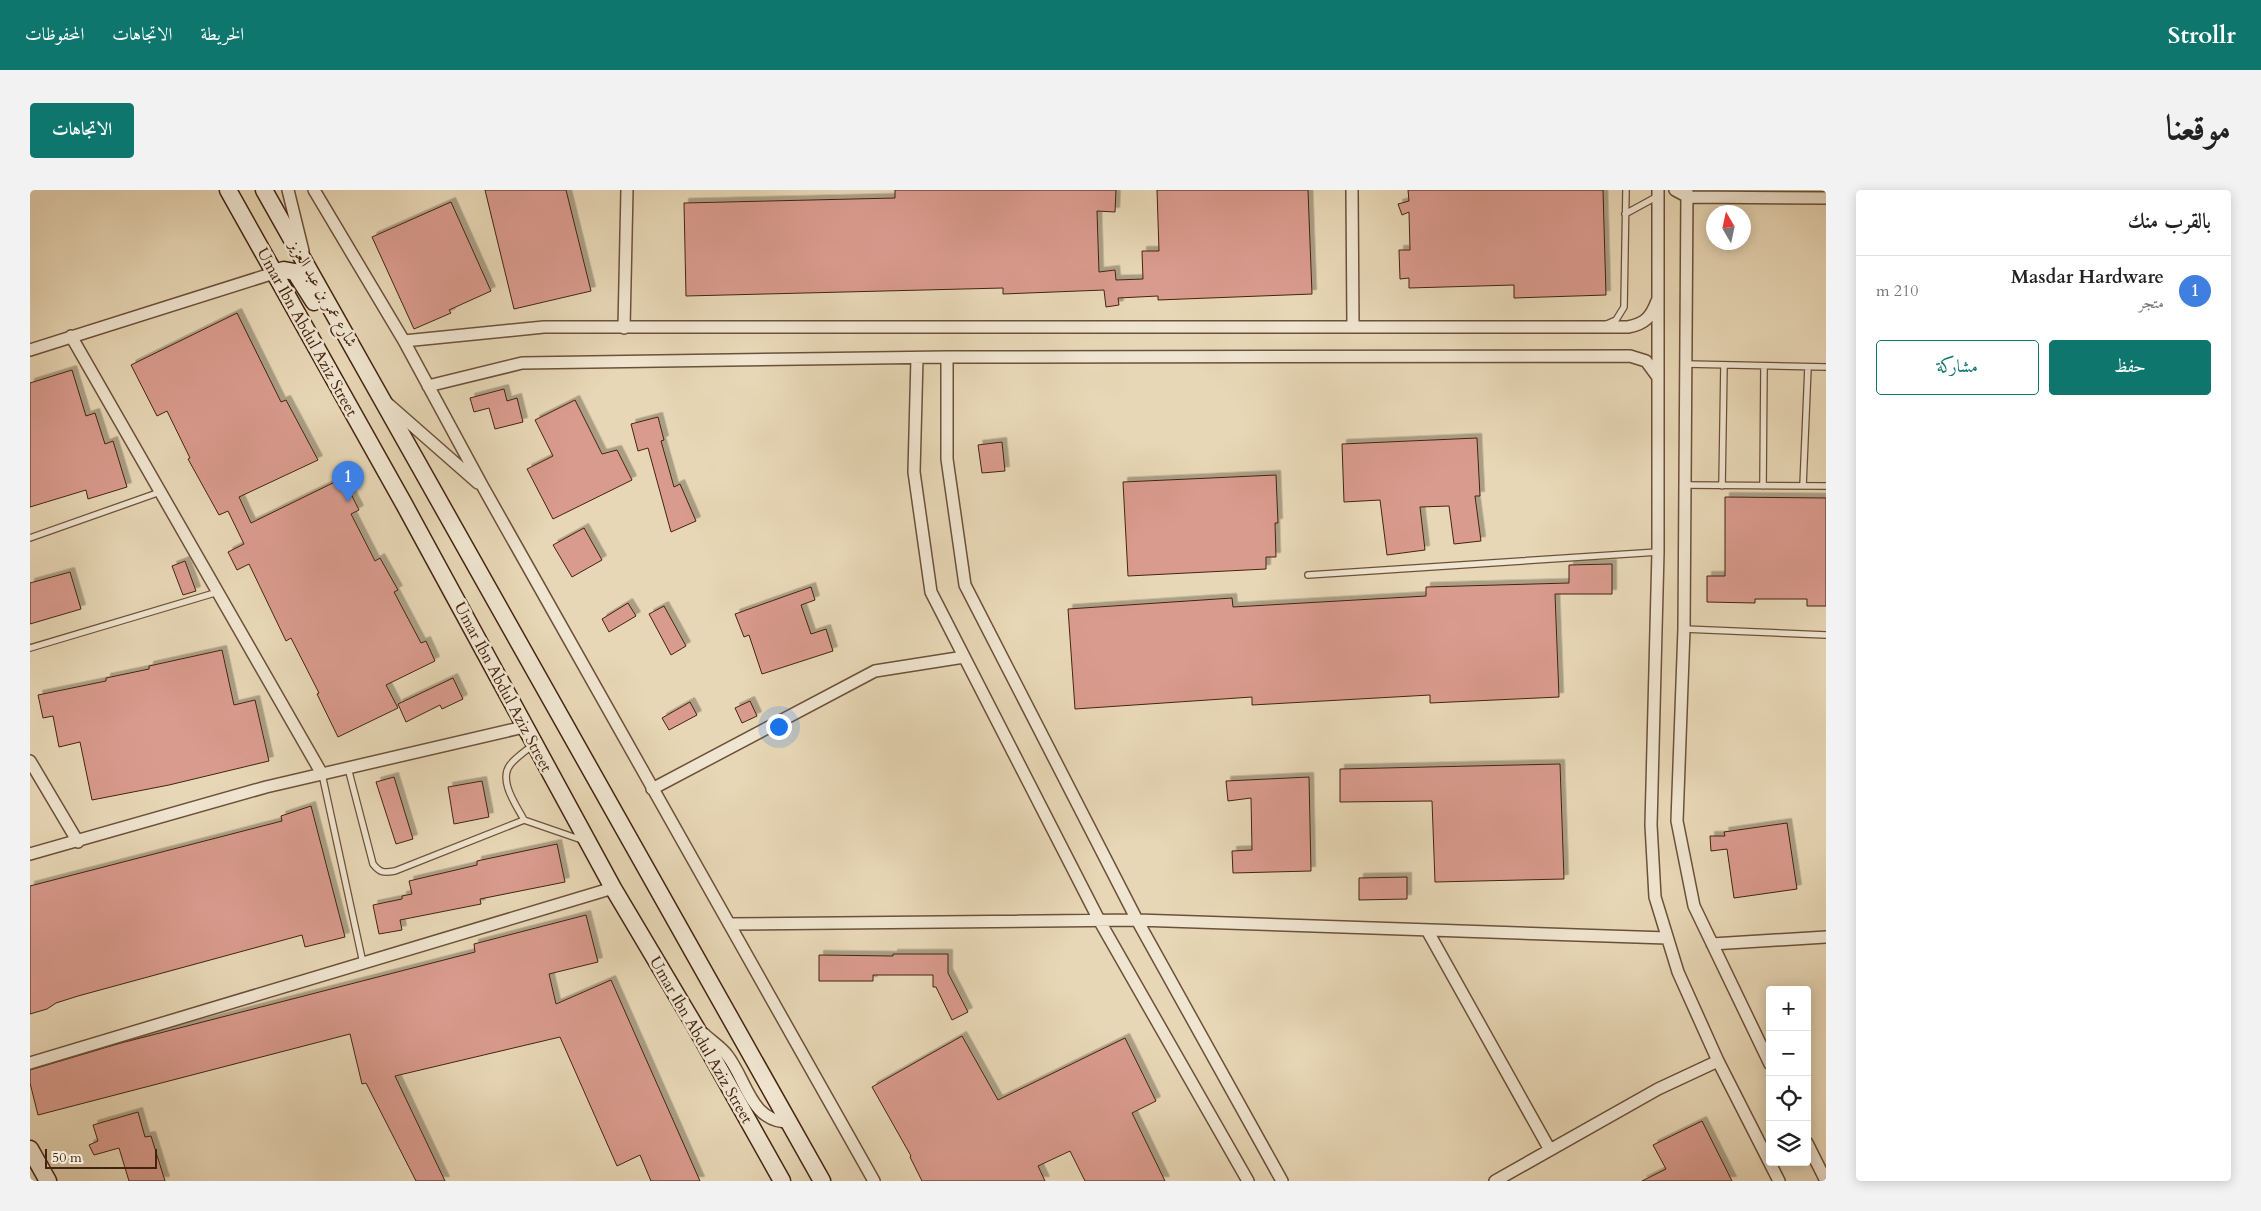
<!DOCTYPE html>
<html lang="ar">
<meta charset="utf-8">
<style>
body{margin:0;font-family:Cardo,Amiri,serif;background:#f2f2f2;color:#222;direction:rtl}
.controls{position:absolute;right:15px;bottom:15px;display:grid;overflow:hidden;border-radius:5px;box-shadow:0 2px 12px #0003}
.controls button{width:45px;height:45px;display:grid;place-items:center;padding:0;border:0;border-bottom:1px solid #e0e0e0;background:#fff;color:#222;font:25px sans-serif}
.compass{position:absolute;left:1676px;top:15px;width:45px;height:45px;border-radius:50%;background:#fff;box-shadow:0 2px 12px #0003;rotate:351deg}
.scale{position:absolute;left:15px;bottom:12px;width:112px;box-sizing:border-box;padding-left:5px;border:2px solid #432411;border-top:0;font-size:14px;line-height:18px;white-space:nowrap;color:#432411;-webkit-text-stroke:4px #f0e5d0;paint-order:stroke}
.you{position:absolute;left:748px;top:536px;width:18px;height:18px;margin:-12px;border:4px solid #fff;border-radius:50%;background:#1a73e8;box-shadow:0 0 0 8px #1a73e833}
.badge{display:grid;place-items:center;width:32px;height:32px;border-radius:50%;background:#0f766e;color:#fff;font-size:16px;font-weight:700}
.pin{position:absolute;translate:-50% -41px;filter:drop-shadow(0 1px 2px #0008)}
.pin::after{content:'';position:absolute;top:26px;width:18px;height:15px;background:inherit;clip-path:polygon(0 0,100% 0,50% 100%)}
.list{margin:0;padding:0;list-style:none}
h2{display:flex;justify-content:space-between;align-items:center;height:65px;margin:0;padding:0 20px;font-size:21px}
h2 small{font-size:16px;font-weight:400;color:#767676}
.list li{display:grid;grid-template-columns:32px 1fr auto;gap:15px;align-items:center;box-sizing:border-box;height:70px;padding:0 20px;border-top:1px solid #e0e0e0}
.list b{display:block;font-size:19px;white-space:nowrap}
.list p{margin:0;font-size:16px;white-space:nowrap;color:#767676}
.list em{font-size:16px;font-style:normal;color:#767676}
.actions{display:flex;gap:10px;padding:15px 20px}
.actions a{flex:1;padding:11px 0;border:1px solid #0f766e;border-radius:5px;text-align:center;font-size:18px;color:#0f766e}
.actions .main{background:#0f766e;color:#fff}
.icon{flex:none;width:28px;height:28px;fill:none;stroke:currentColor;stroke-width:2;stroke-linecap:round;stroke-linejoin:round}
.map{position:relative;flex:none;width:1796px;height:991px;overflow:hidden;direction:ltr;border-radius:5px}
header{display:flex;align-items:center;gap:30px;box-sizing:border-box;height:70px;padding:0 25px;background:#0f766e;color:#fff}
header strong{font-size:24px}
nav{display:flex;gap:28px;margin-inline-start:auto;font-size:18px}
.intro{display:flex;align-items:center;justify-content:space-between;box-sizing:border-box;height:120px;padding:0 30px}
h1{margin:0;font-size:35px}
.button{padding:12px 22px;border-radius:5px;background:#0f766e;color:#fff;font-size:18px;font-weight:700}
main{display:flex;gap:30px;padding:0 30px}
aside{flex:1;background:#fff;border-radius:5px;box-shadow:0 2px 12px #0003}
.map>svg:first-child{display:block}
</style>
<header>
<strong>Strollr</strong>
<nav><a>الخريطة</a><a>الاتجاهات</a><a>المحفوظات</a></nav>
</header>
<div class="intro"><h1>موقعنا</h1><a class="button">الاتجاهات</a></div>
<main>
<aside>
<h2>بالقرب منك<small></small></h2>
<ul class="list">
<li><span class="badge" style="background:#3f7fe0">1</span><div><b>Masdar Hardware</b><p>متجر</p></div><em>210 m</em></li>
</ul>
<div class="actions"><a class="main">حفظ</a><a>مشاركة</a></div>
</aside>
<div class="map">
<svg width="1796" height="991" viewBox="0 0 1796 991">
<defs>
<filter id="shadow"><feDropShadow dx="4.5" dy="-4.5" stdDeviation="0" flood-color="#0004"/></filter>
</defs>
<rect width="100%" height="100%" fill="#e8d7b6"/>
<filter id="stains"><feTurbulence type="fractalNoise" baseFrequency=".004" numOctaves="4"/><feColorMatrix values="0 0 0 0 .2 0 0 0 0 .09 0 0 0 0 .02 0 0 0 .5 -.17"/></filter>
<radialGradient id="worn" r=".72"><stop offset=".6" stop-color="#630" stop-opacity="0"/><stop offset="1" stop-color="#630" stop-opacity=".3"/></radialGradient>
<path fill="#d99b8d" stroke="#432411" filter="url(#shadow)" d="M455,0h81l25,101 -77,18z
M865,0h221l-1,22 -18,-1 2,61 16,-2 1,10 27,-1 -1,-28h17l-2,-61h151l4,104 -154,6v-4l-40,2 1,7 -13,2 -2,-17 -101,4v-6l-317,8 -2,-93 211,-5z
M1378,0h195l3,105 -92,3v-13l-105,3v-10l-9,1 -1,-29h11l-1,-38 -7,3 -4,-11 11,-3z
M421,12l40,89 -42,19 2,3 -37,16 -42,-92z
M207,123l44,89 5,-2 32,60 -79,37 12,26 92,-45 16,32 -8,4 24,47 5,-3 18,32 -4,2 27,51 5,-2 9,20 -49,24 12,23 -60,29 -21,-43 2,-1 -28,-55 -5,3 -37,-77 -12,6 -9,-18 16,-8 -16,-33 -9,4 -31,-56 2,-1 -23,-47 -10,5 -26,-51z
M42,180l14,46 9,-3 10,31 8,-3 14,46 -39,12 -2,-9 -56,17v-124z
M474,199l3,12 10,-3 6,24 -28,7 -6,-21 -15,4 -4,-14z
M545,210l27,54 15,-4 15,30 -79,39 -26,-50 26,-13 -18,-36z
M628,227l6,23 -3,1 13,46 6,-3 16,37 -25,11 -23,-84 -10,3 -7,-27z
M1447,248l3,58h-5l6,45 -27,3 -5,-38 -29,1 5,43 -38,5 -7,-55 -36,2 -2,-58z
M972,252l3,29 -23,2 -4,-28z
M1246,285l2,48h-3l1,34h-10v12l-138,7 -5,-94z
M1695,307l101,1v108h-19v-7h-52v4l-48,-1v-26h18z
M554,338l18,32 -30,17 -19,-32z
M155,371l11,30 -13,4 -11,-29z
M1582,374v30h-57l4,103 -129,6v-8l-178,10v-8l-177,12 -7,-100 164,-11 1,9 193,-11v-9l143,-4v-18z
M40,382l11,37 -51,15v-41z
M781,397l4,13 -14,5 10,29 15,-5 7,22 -71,23 -13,-39 -5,2 -9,-23z
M598,413l8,13 -27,16 -7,-13z
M634,416l22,40 -15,9 -22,-41z
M192,460l12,55 21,-5 14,61 -100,24 -77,15 -12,-58 -21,5 -6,-31 -10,2 -5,-23 68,-14v-3l43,-9v-3z
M423,488l10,21 -21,10 -2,-4 -34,17 -8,-18z
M720,511l7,15 -15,7 -7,-15z
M660,512l7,13 -28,15 -7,-12z
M1530,574l4,115 -129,3 -3,-81 -92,1v-33z
M364,587l19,62 -17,5 -20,-62z
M1279,587l2,94 -78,2 -1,-22 20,-1 -1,-52 -23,3 -2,-20z
M452,591l7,36 -35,7 -6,-37z
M281,616l34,131 -40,10 -3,-12 -224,61 -22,7 -9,6 -17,5v-128l252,-65 -1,-5z
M1757,633l10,66 -63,9 -7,-49 -16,2 -1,-15h15l-1,-4z
M527,654l8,38 -85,17 1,5 -81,16 2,10 -23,4 -6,-29 29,-6v-3l10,-2 -3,-13 68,-16v-4z
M1377,687v22l-48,1v-22z
M556,725l12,47 -49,12 7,30 55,-24 89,201h-49l-11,-26 -23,11 -57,-129 -165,39 50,105h-29l-50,-98 -4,1 -12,-50 -312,81 -8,-32v-13l91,-27 354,-91 -1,-8z
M863,764h55v19l20,39 -16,8 -16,-33h-3v-12h-60v6h-54v-26l74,1z
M932,846l36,64 127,-62 31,63 -24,12 33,68h-80l-15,-30 -32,15 7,15h-123l-12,-24 1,-1 -39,-69z
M108,922l7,25 6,-1 14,45h-36l-10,-33 -25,7 -5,-10 9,-4 -5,-16z
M1672,931l30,60h-90l24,-12 -13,-24z"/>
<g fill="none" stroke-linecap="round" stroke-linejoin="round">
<defs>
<path id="lane" d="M1595,24l33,-18
M1577,134l9,-4 8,-13 2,-117
M1656,174l140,3
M1655,295l141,1
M1692,296l2,-121
M1733,296l1,-120
M1773,296l5,-119
M0,348l130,-46
M1278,385l350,-23
M1654,439l142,6
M0,458l188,-56
M318,578l25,96c7,9 11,9 22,7l129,-51 58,20
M292,584l41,189
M494,630c-7,-14 -26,-39 -14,-55 6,-8 16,-14 24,-21"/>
<path id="street" d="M258,0l15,61
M284,0l90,151 79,146 391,694
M1322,0l1,136
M1628,0v362l-7,273 4,72 23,75 40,89 61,120
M1645,0l13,7 138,1
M1657,0l-3,439 -7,192 17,85 76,158
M594,138l3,-138
M41,146l251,438
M374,151l140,-14h1084c17,-3 23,-10 29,-26
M0,160l244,-77
M917,167v102l18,126 172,335 145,261
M887,168l-3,114 17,120 168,328 149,261
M398,196l94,-23 425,-6 683,-1 16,5 11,15
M358,214l90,79
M0,571l48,81
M622,599l223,-118 89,-14
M0,664l236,-67 258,-60
M699,734l408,-4 530,18
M1397,740l123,220
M1682,754l114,-7
M674,844c7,7 17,13 23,21 20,25 23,67 62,67
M0,873l583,-175
M1777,953l19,38
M1465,991l163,-92 60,-28"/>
<path id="secondary" d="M198,0l176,314 209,384 82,138 87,155
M234,0l558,991
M244,83l10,-3 11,2 19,30
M0,959l18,32"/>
</defs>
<use href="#lane" stroke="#6c513a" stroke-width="8"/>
<use href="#street" stroke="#6c513a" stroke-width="14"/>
<use href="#secondary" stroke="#432411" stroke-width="19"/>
<use href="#lane" stroke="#f0e5d0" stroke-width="5.5"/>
<use href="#street" stroke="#f0e5d0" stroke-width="11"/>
<use href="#secondary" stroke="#f0e5d0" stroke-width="16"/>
</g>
<g text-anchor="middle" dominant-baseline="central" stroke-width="5" stroke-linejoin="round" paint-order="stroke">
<g font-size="16" fill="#432411" stroke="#f0e5d0">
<text transform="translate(293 104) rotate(60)">شارع عمر بن عبد العزيز</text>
<text transform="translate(277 142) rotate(61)">Umar Ibn Abdul Aziz Street</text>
<text transform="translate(473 497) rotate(62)">Umar Ibn Abdul Aziz Street</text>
<text transform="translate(671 850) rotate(60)">Umar Ibn Abdul Aziz Street</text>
</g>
</g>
<rect width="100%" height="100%" filter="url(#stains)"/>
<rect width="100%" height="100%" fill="url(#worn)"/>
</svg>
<div class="controls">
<button>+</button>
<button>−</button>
<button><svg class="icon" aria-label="locate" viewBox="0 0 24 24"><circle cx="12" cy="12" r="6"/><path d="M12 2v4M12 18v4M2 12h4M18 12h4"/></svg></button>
<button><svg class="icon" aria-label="layers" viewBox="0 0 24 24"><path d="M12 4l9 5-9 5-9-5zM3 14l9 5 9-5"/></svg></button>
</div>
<svg class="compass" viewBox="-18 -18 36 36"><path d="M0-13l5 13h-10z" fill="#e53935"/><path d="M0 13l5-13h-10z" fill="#767676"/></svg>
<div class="scale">50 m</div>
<div class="you"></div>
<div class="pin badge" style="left:318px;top:312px;background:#3f7fe0">1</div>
</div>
</main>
